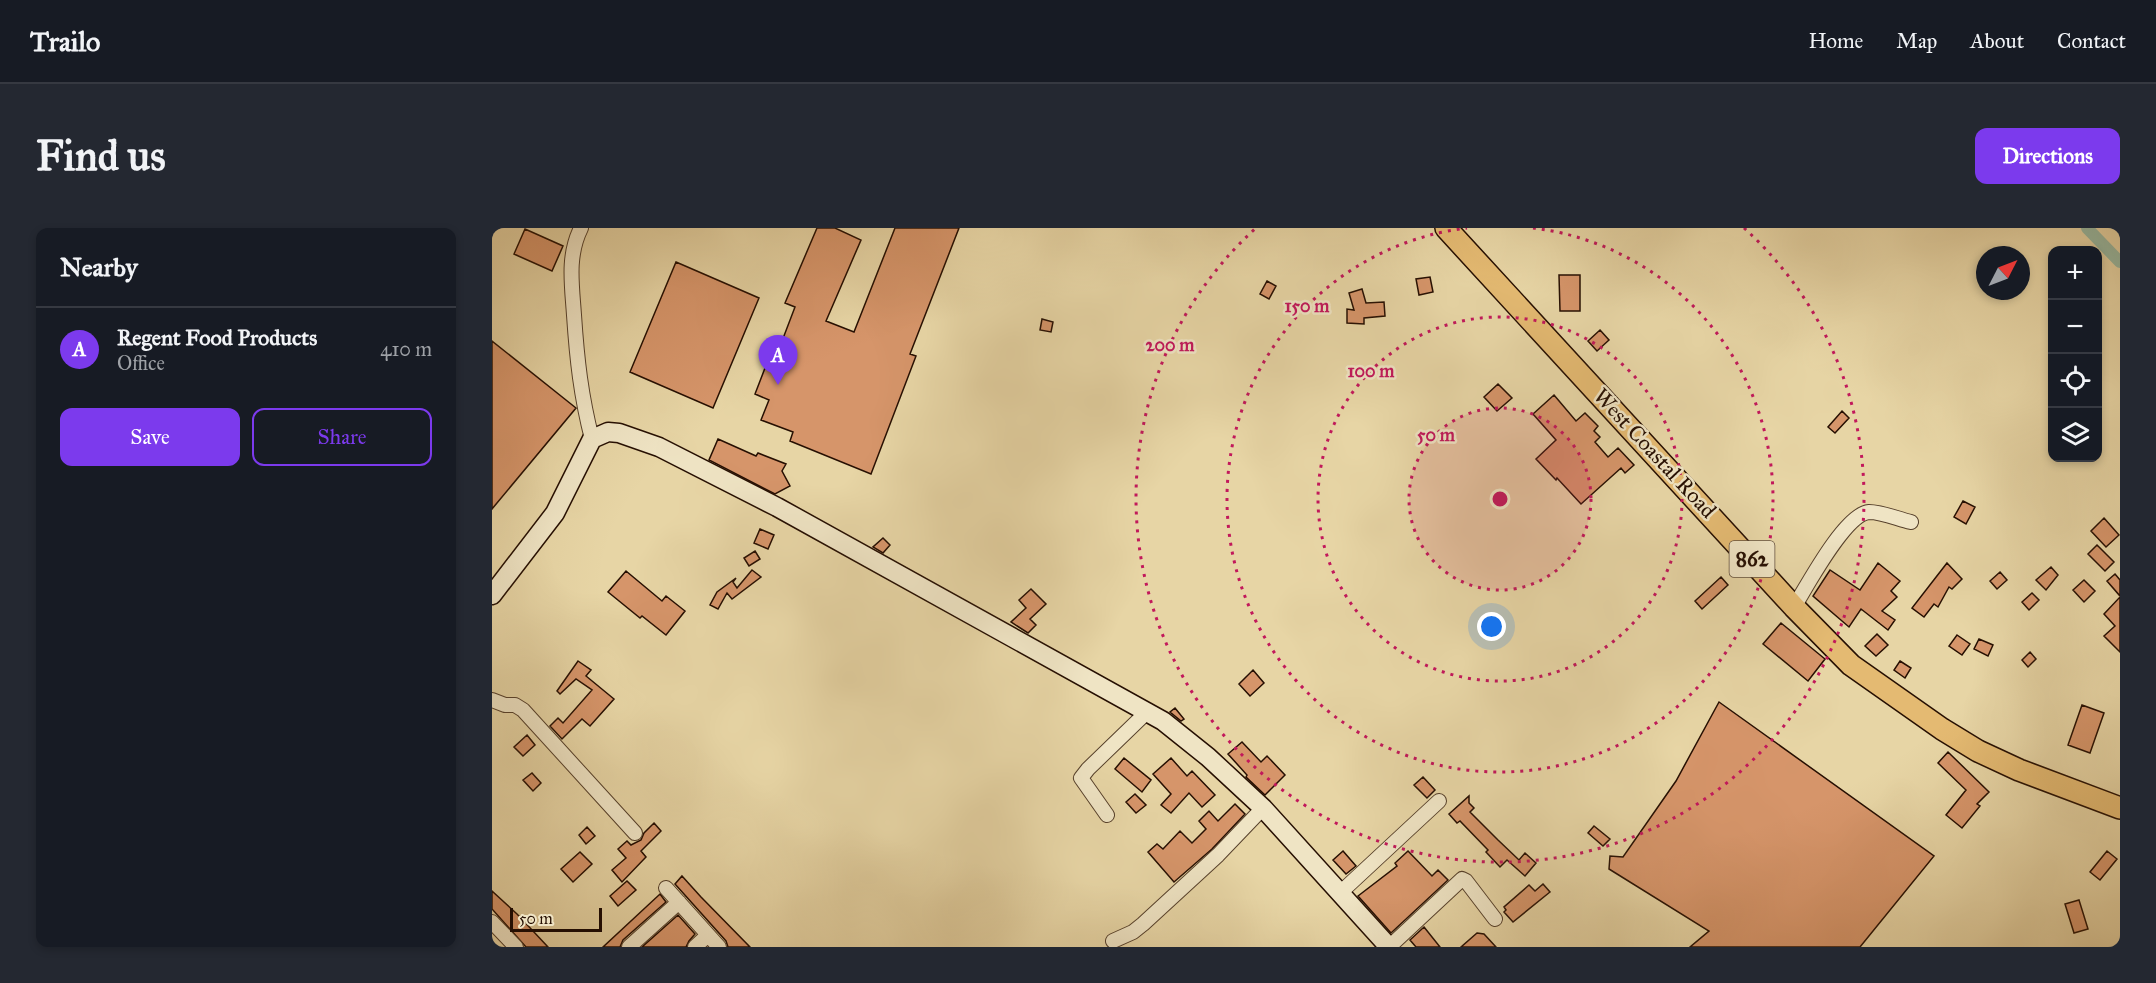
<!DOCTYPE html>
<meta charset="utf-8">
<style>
body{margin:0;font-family:"IM FELL Great Primer",serif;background:#242831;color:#f1f3f6}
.controls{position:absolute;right:18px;top:18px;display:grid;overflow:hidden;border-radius:12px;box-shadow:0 3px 9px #0003}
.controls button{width:54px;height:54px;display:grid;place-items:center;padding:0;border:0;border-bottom:2px solid #363941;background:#171b24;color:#f1f3f6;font:30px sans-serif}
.compass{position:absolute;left:1484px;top:18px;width:54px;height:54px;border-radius:50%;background:#171b24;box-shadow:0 3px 9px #0003;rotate:48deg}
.scale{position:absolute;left:18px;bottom:15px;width:92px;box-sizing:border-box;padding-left:6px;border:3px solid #260f02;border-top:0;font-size:16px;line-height:21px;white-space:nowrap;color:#260f02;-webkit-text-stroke:4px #efe4c4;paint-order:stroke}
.you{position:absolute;left:1000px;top:399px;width:21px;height:21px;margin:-15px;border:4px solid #fff;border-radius:50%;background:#1a73e8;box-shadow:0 0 0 9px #1a73e833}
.badge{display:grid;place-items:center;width:39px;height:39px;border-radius:50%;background:#7c3aed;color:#fff;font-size:20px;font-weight:700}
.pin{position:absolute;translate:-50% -50px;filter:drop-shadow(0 2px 3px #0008)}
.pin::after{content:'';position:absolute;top:32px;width:21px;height:18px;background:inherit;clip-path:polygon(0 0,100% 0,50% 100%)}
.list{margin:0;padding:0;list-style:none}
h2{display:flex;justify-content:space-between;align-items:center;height:78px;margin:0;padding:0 24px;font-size:26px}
h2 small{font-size:20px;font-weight:400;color:#9ea1a6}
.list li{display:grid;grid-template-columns:39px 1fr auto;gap:18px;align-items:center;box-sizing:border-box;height:84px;padding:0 24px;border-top:2px solid #363941}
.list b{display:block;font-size:22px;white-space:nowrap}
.list p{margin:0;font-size:20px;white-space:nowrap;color:#9ea1a6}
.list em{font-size:20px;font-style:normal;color:#9ea1a6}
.actions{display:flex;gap:12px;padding:18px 24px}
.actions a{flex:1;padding:14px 0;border:2px solid #7c3aed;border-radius:12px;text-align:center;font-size:21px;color:#7c3aed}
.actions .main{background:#7c3aed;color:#fff}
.icon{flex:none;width:33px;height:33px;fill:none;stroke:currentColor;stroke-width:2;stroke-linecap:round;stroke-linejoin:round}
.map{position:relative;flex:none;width:1628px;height:719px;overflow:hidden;border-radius:12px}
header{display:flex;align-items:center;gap:36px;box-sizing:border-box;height:84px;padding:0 30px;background:#171b24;border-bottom:2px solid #363941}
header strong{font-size:28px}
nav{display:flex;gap:33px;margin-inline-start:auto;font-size:21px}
.intro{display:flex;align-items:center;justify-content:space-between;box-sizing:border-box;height:144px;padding:0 36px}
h1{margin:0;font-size:42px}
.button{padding:15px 27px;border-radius:12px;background:#7c3aed;color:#fff;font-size:21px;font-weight:700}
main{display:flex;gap:36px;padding:0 36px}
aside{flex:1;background:#171b24;border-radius:12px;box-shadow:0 3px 9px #0003}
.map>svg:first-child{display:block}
</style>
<header>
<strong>Trailo</strong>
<nav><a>Home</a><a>Map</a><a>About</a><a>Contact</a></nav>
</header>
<div class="intro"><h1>Find us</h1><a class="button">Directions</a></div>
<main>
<aside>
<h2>Nearby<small></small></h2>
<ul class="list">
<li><span class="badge">A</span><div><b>Regent Food Products</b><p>Office</p></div><em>410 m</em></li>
</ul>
<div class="actions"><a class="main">Save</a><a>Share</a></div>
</aside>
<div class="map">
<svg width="1628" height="719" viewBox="0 0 1628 719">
<rect width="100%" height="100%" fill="#e7d5a5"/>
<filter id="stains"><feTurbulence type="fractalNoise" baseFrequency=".00333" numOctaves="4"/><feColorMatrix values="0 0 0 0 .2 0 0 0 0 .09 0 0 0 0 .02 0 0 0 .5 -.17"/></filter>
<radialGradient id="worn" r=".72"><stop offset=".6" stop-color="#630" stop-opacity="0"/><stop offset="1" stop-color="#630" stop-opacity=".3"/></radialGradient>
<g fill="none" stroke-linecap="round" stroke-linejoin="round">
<path stroke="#98b9a2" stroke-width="12" d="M1595,0l33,34"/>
</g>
<path fill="#d6956a" stroke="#260f02" stroke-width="1.5" d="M325,0h18l26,12 -35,81 28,11 41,-104h64l-49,126 6,2 -45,118 -81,-33 3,-9 -32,-12 8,-20 -14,-6 10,-26 6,2 24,-63 -10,-4z
M33,1l38,17 -11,25 -38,-17z
M184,34l83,36 -46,110 -83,-36z
M1067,47h21v36h-20z
M938,49l3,15 -14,3 -3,-16z
M775,53l9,5 -7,13 -9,-5z
M870,61l4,14 18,-1 1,14 -21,2v6l-17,-1v-14l7,1 -5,-17z
M550,91l11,3 -2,10 -11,-2z
M1108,102l9,10 -12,11 -9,-10z
M0,113l84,67 -84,101z
M1006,156l14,14 -15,13 -13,-14z
M1062,167l22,26 9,-8 13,13 -4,5 6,6 -5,5 13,15 10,-9 16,17 -9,8 -4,-5 -40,36 -24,-26 -1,2 -20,-21 20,-19 -23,-26z
M1350,183l7,7 -14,15 -7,-6z
M226,211l38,17 2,-3 28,11 -4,7 8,15 -15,8 -66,-34z
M1471,273l12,6 -9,17 -12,-7z
M1612,290l15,17 -13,12 -15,-16z
M268,301l14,6 -6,14 -14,-6z
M391,310l7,7 -7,8 -10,-6z
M1605,317l17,17 -9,9 -17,-17z
M263,323l5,8 -11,7 -5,-8z
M1386,335l22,18 -9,10 6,6 -15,14 13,9 -7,10 -27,-21 -12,18 -36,-31 17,-26 30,20z
M1455,335l15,16 -10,10 -3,-2 -11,20 -4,-3 -10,13 -12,-9z
M1559,339l7,8 -12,15 -10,-10z
M260,342l9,7 -29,22 -5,-6 -9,16 -8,-4 7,-13 19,-14 -3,4 4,6z
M134,343l36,30 4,-5 19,15 -19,24 -24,-19 -2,2 -32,-26z
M1508,344l7,8 -10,9 -7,-8z
M1623,346l5,6v16l-13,-15z
M1229,349l7,8 -26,24 -7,-8z
M1592,352l11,11 -11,11 -11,-12z
M539,361l15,15 -16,15 6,6 -8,8 -17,-11 15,-14 -7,-8z
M1540,365l7,7 -10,10 -7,-8z
M1628,369v55l-16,-16 11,-10 -11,-12z
M1289,395l44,36 -17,22 -45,-37z
M1385,406l11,11 -12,11 -11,-10z
M1465,407l13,9 -8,11 -13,-9z
M1487,411l14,6 -5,11 -14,-7z
M1538,424l6,7 -8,8 -6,-7z
M86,433l13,9 -5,6 28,23 -24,27 -8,-7 -20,20 -12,-13 8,-8 5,5 29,-33 -16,-11 -16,15 -3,-3z
M1408,433l11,7 -6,10 -11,-8z
M761,442l11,13 -14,13 -11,-12z
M1227,474l215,154 -74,91h-170l19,-16 -100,-62 1,-13 13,1 53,-76z
M1590,477l22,8 -14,40 -22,-8z
M683,480l9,11 -3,2 -11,-9z
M35,507l8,10 -12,11 -9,-9z
M750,514l19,20 6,-6 18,19 -20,20 -19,-18 1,-2 -19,-21z
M1456,524l41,40 -12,12 3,2 -18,22 -16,-13 20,-25 -28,-27z
M632,530l27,22 -9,12 -27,-23z
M679,530l16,18 5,-5 23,24 -13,12 -13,-14 -18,20 -10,-8 10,-11 -18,-20z
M40,545l9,10 -8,8 -10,-11z
M931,549l12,13 -8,8 -13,-13z
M643,566l11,11 -10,8 -10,-11z
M977,568v7l5,5 -4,4 28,28 21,20 6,-7 11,10 -11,13 -18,-16 -7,7 -14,-15 2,-2 -28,-29 -3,2 -8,-9z
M743,576l10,10 -33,35 -38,33 -26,-30 9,-8 6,5 17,-18 12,12 14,-14 -7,-8 10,-10 9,10z
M162,595l7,8 -20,20 5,6 -24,25 -10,-12 14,-12 -8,-9 9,-8 4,4 10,-5 3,-7z
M1102,598l16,13 -7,7 -15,-13z
M95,599l8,9 -9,8 -7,-9z
M851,623l13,15 -10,8 -13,-14z
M916,623l24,25 6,-6 10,10 -57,53 -33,-37 39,-30 -2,-3z
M1615,623l10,8 -17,21 -10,-8z
M88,624l12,12 -19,18 -12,-13z
M190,648l19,21 49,50h-22l-2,-6 -51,-57z
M135,653l9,9 -18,16 -8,-10z
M1051,656l7,8 -37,30 -9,-10 2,-2 -2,-3 25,-22 6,6z
M0,663l25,23 31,33h-22l-34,-38z
M168,666l6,8 -43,38 -3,7h-17z
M1587,672l9,29 -14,4 -9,-29z
M186,687l17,19 -6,7 -3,6h-44z
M932,699l16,20h-24l-6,-7z
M985,705l7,1 12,13h-35z"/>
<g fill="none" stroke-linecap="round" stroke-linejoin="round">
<defs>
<path id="street" d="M89,0c-14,28 -9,57 -7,87 3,45 7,81 18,124
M1302,379c13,-21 51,-93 75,-95 13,0 29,7 42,10
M0,472l13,5h10l8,5 112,123
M615,587l-26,-37 7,-9 60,-58
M174,660l53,59
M848,665l99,-92
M0,694l24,25
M621,713l20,-9 10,-8 75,-69 45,-47
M137,719l50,-45
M203,719l13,-12
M897,719l73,-68 4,2 29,38"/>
<path id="secondary" d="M0,367l63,-82 37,-74 16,-7 11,1 40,14 118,60 386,214 45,36 55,51 126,139"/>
<path id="primary" d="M954,0l348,379 57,58 91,64 36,22 41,19 101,38"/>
</defs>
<use href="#street" stroke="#56402b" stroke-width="16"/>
<use href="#secondary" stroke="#260f02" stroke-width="21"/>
<use href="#primary" stroke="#260f02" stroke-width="24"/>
<use href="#street" stroke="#efe4c4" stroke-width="14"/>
<use href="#secondary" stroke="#efe4c4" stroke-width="18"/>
<use href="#primary" stroke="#e4ba72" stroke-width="21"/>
</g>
<circle cx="1008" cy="271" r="91" fill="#c2185b" fill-opacity=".12"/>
<g fill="none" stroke="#c2185b" stroke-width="3" stroke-dasharray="3 6">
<circle cx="1008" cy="271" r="91"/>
<circle cx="1008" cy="271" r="182"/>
<path d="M1041 0A273 273 0 1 1 975 0"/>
<path d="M1252 0A364 364 0 1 1 764 0"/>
</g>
<g text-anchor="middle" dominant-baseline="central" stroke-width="5" stroke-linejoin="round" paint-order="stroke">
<rect fill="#efe4c4" stroke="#624f3c" stroke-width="1.5" x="1237.5" y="313" width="45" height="36" rx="4.5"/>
<g font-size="21" font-weight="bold" fill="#260f02">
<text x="1260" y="331">862</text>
</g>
<g font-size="22" fill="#260f02" stroke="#efe4c4">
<text transform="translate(1163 225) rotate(47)">West Coastal Road</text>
</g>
</g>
<circle cx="1008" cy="271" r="9" fill="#c2185b" stroke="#efe4c4" stroke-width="3"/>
<g font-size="18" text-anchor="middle" font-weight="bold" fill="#c2185b" stroke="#efe4c4" stroke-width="5" stroke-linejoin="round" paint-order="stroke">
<text x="815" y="84">150 m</text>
<text x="678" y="123">200 m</text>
<text x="879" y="149">100 m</text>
<text x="944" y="213">50 m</text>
</g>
<rect width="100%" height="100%" filter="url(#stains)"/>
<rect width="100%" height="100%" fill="url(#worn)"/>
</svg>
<div class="controls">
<button>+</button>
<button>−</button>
<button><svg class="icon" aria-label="locate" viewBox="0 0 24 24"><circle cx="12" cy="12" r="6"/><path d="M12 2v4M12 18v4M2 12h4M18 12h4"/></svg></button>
<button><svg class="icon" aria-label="layers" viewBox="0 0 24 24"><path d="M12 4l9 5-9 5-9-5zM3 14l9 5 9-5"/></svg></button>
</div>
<svg class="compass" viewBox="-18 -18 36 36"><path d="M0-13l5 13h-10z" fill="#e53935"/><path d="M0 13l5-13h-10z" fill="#9ea1a6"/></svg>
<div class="scale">50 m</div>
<div class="you"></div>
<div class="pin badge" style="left:286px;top:157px">A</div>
</div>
</main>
